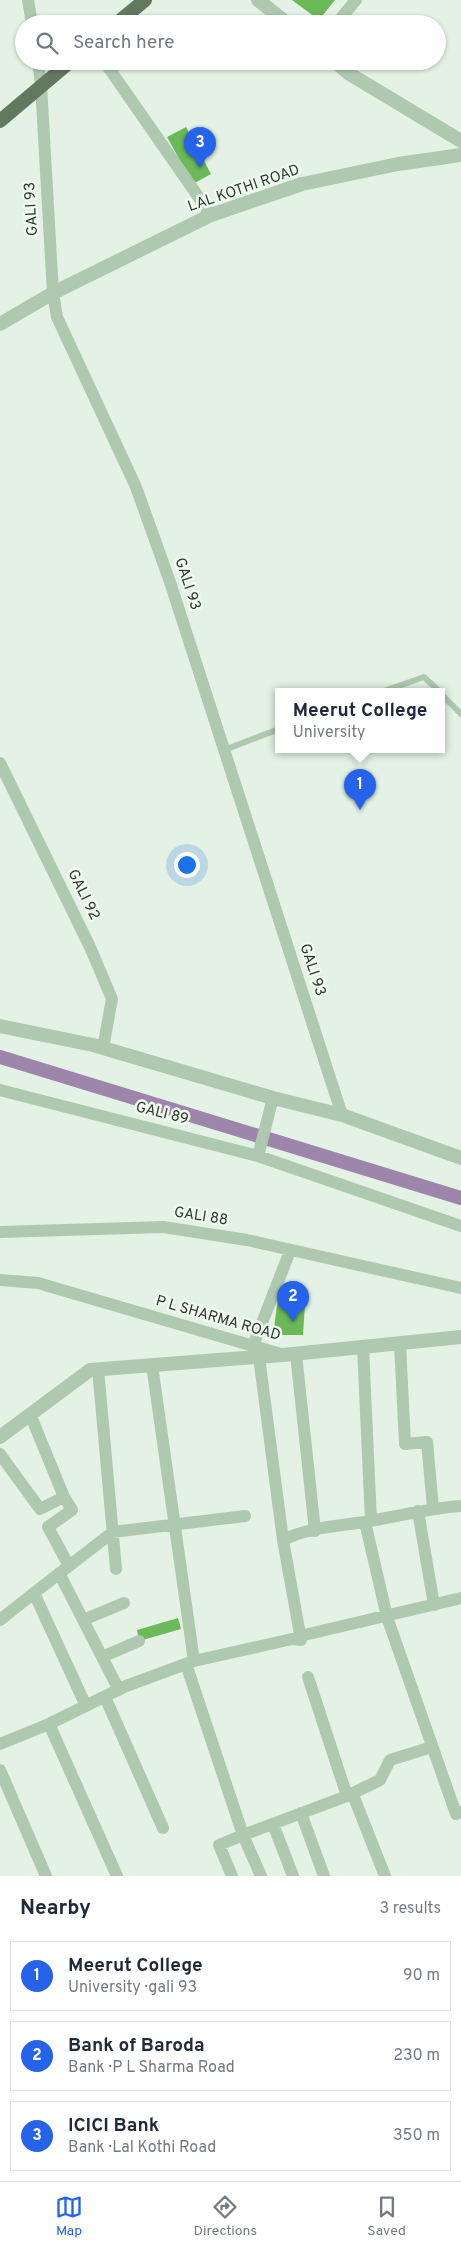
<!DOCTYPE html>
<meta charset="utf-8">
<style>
body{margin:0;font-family:Overpass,sans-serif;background:#f2f2f3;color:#1f2937}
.you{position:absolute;left:186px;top:864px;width:18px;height:18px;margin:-12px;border:4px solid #fff;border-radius:50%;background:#1a73e8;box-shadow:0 0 0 8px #1a73e833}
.badge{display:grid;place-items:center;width:32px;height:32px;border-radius:50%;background:#2563eb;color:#fff;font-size:16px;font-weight:700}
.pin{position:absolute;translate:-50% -41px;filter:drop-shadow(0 1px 2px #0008)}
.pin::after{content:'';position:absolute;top:26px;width:18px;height:15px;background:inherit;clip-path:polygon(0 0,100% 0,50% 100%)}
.popup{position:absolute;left:275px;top:688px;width:170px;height:65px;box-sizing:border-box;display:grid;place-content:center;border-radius:0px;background:#fff;filter:drop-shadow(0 1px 4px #0005);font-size:16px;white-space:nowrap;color:#747a83}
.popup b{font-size:19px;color:#1f2937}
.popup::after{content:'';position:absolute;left:50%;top:100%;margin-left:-10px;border:10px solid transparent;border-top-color:#fff}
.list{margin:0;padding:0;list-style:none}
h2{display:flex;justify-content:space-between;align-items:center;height:65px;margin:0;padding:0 20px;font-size:21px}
h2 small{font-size:16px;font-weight:400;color:#747a83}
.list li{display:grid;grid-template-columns:32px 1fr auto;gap:15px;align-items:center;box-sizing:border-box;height:70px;margin:0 10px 10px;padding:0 10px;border:1px solid #e0e1e3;border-radius:0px}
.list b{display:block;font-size:19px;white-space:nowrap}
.list p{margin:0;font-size:16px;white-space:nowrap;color:#747a83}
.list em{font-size:16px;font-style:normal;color:#747a83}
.icon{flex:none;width:28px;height:28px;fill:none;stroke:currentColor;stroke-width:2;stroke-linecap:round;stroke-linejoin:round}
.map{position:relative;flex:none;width:461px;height:1876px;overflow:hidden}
.search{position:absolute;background:#fff;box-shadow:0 1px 4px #0004;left:15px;right:15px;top:15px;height:55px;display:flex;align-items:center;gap:12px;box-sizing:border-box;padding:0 18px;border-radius:28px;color:#747a83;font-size:19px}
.sheet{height:305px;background:#fff}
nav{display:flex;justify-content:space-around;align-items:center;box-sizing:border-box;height:70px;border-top:1px solid #e0e1e3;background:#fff;font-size:14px;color:#747a83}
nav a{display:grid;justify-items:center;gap:2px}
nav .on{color:#2563eb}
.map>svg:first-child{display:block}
</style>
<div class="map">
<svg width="461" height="1876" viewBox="0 0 461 1876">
<rect width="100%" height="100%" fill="#e3f2e4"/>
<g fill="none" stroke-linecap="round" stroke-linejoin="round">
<path stroke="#9d85ac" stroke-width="14" d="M0,1057l461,141"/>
</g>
<path fill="#6bb959" d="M292,0h43l-16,20z
M186,127l25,47 -18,10 -26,-47z
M306,1289l-3,46h-30l6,-44z
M178,1618l3,11 -42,12 -2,-11z"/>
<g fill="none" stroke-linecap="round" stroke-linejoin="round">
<path stroke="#afc9b0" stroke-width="6" d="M384,691l40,-14 15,14
M441,694l20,20
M224,750l55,-21"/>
<path stroke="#afc9b0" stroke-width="12" d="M28,0l4,24
M336,24l20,-24
M38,61l3,24 12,208 4,24 79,170 34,95 172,533
M104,61l107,154
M0,763l90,184 22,52 -9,49
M0,1090l258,66 15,-58
M258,1156l203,70
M0,1232l163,-5 84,13 214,48
M0,1280l38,3 243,71
M400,1344l5,100 22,-2 6,66
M253,1346l37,-95
M363,1347l8,174
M296,1354l19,177
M259,1357l24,183
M152,1365l42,296
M98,1369l18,200
M0,1454l40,55 24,-12 -34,-83
M64,1497l8,13 -24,17 21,39
M418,1511l16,94
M365,1522l22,95 69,197 5,-2
M59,1573l60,117
M0,1620l34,-27
M83,1620l41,-17
M300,1636l161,-38
M102,1657l37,-16
M186,1664l57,171 -24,10 13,31
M105,1697l58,131
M86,1706l-52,-113 79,-61 132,-16
M49,1724l68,152
M0,1744l49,-20 77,-38 68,-25 98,-22 9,1 -18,-100c26,-13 58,-14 87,-19 30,-5 60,-13 91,-15
M0,1770l46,106
M301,1813l23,63
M273,1824l20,52
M261,1876l-18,-41 104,-39 -39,-119
M385,1876l-32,-81 -6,1 33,-16 10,-20 42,-13"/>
<path stroke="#afc9b0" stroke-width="14" d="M258,0l30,24
M334,61l14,12 113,68
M0,324l53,-31 158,-78 91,-31 96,-20 63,-9
M0,1026l93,19 180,53 69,17 119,43
M0,1437l90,-67 193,-15 178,-18"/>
<path stroke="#627960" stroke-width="14" d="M116,24l29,-24
M0,121l71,-60"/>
</g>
<g text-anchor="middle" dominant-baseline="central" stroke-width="5" stroke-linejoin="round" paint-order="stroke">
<g font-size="15" fill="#2e392d" stroke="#eff9f0">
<text transform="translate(244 189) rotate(-19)">LAL KOTHI ROAD</text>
<text transform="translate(32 209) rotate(-93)">GALI 93</text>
<text transform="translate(187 584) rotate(72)">GALI 93</text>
<text transform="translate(83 895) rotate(64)">GALI 92</text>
<text transform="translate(312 970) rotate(72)">GALI 93</text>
<text transform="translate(162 1114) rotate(14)">GALI 89</text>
<text transform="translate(201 1217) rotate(9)">GALI 88</text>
<text transform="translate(218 1319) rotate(16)">P L SHARMA ROAD</text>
</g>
</g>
</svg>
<div class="you"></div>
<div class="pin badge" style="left:360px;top:810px">1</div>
<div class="popup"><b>Meerut College</b>University</div>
<div class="pin badge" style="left:293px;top:1322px">2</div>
<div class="pin badge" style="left:200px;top:168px">3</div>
<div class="search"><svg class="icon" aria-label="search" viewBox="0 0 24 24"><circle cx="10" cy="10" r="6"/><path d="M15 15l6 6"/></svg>Search here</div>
</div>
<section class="sheet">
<h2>Nearby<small>3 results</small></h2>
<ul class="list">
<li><span class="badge">1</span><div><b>Meerut College</b><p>University · gali 93</p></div><em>90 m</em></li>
<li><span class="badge">2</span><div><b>Bank of Baroda</b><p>Bank · P L Sharma Road</p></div><em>230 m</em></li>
<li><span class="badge">3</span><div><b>ICICI Bank</b><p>Bank · Lal Kothi Road</p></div><em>350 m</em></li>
</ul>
</section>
<nav>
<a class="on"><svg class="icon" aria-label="map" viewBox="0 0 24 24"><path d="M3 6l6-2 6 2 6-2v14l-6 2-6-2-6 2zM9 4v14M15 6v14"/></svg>Map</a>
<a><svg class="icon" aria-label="directions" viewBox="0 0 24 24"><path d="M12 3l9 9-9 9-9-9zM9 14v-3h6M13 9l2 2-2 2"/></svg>Directions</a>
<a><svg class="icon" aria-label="saved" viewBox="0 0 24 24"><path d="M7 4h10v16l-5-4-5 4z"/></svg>Saved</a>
</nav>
